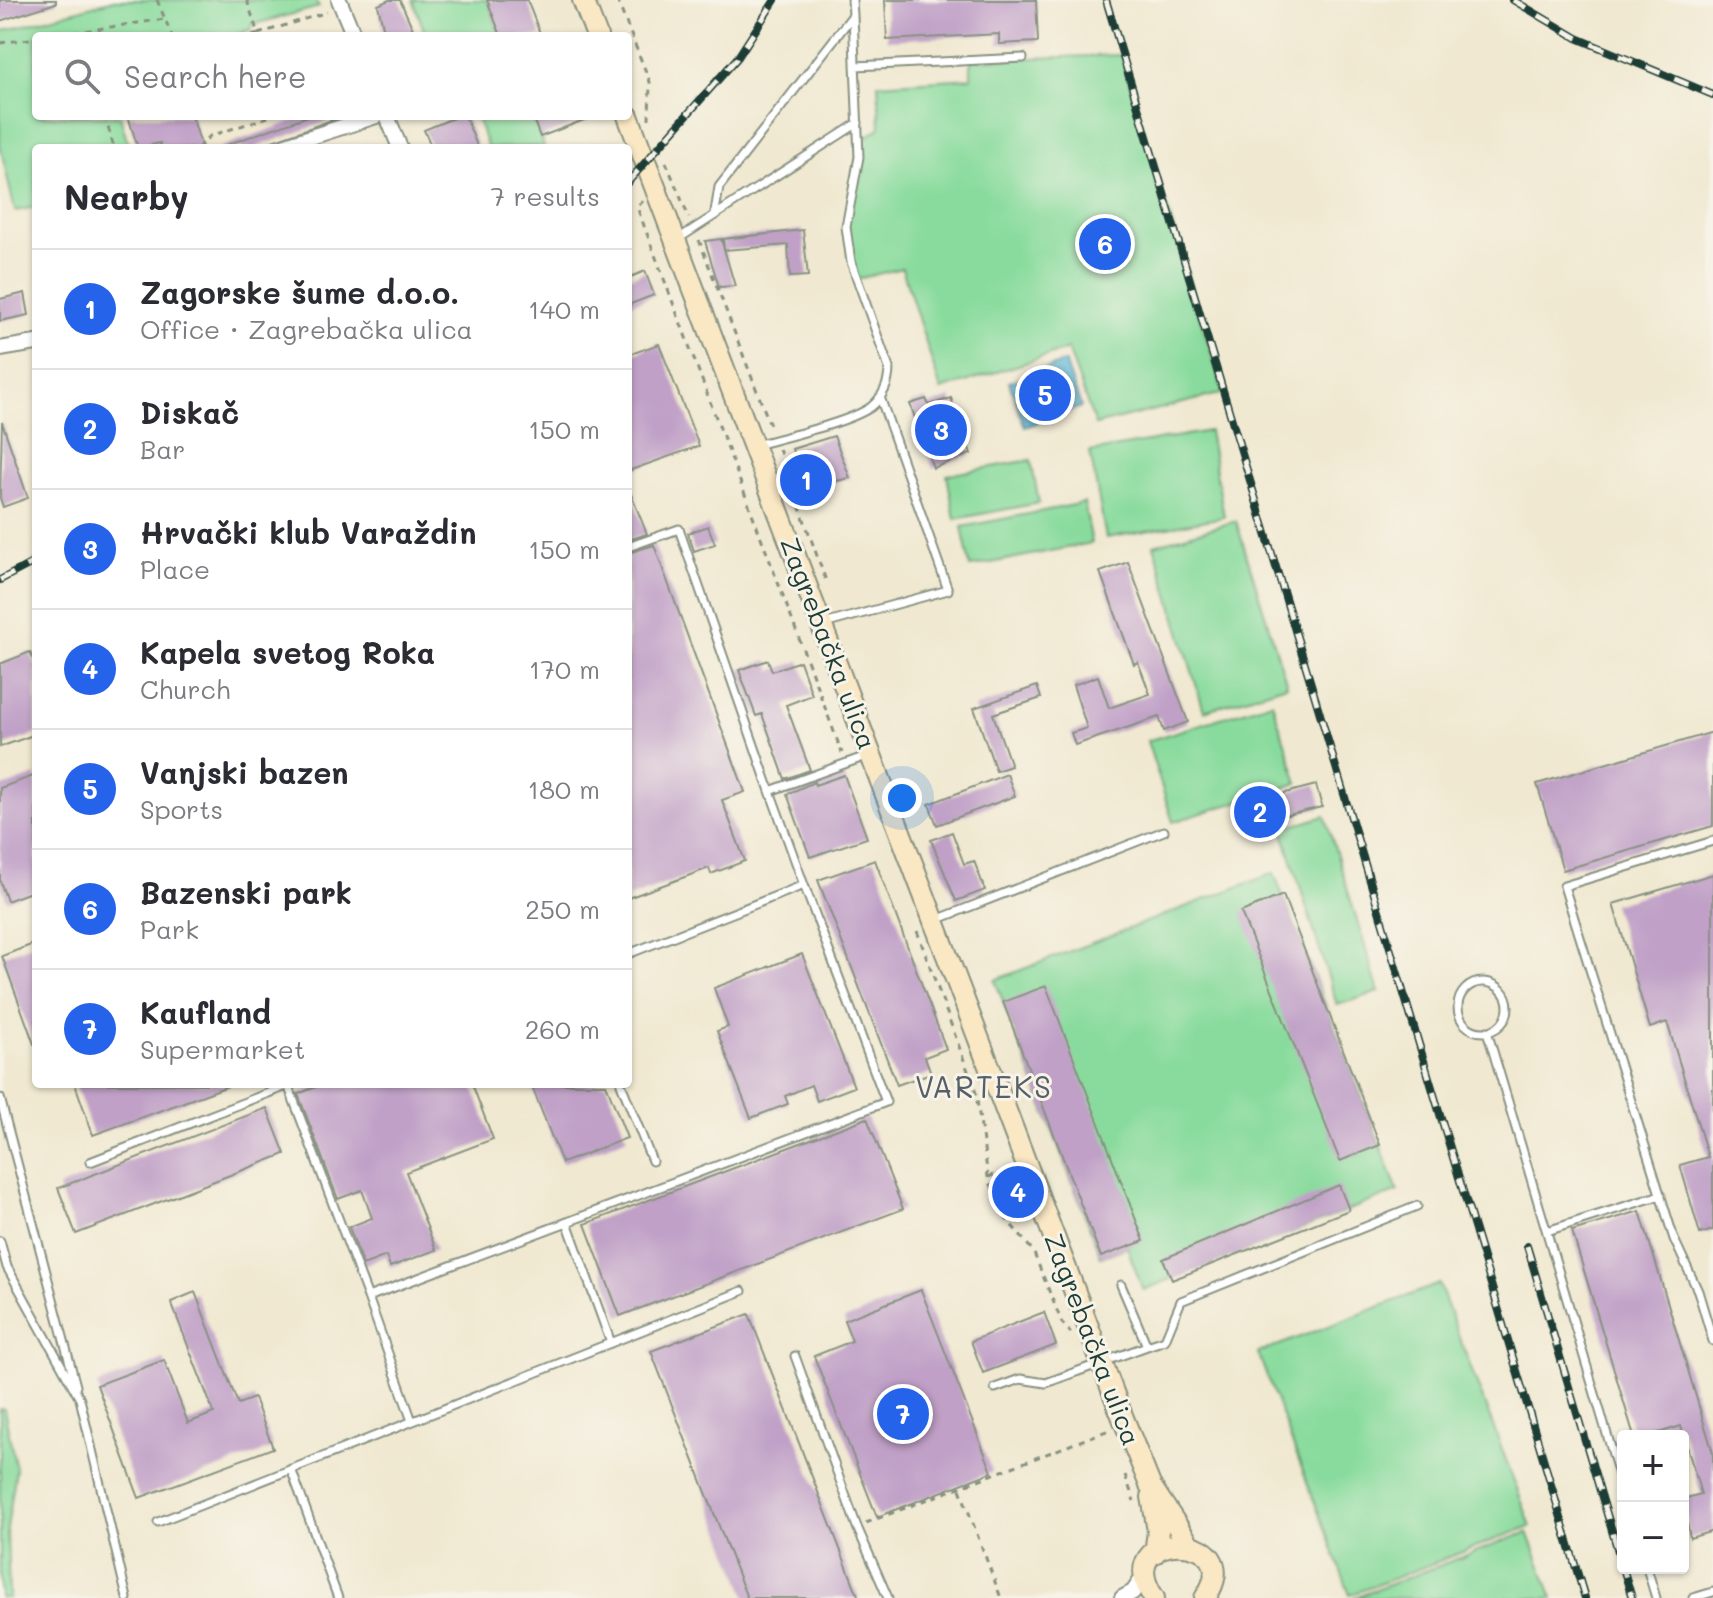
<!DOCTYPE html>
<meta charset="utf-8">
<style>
body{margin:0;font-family:Mali,sans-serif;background:#f7f7f7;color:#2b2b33}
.controls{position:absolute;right:24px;bottom:24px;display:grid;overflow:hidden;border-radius:8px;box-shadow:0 2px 6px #0004}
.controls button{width:72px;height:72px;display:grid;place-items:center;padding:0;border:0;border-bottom:2px solid #e1e1e2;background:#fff;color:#2b2b33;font:40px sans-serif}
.you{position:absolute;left:902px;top:798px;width:28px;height:28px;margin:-20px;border:6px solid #fff;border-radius:50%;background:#1a73e8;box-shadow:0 0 0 12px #1a73e833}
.badge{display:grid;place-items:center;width:52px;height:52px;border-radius:50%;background:#2563eb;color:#fff;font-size:26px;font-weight:700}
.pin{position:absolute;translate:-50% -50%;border:4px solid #fff;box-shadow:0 2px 8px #0006}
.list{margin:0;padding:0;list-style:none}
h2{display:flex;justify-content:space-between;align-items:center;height:104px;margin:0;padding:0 32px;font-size:34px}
h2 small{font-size:26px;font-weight:400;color:#7c7c81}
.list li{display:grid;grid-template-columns:52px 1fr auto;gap:24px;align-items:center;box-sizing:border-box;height:120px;padding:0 32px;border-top:2px solid #e1e1e2}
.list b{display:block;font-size:30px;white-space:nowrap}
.list p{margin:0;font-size:26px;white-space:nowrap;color:#7c7c81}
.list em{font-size:26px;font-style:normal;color:#7c7c81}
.icon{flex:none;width:44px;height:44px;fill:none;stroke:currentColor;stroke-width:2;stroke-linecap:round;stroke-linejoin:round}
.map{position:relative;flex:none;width:1713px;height:1598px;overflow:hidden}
.search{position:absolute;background:#fff;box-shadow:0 2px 6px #0004;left:32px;top:32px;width:600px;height:88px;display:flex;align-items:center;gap:20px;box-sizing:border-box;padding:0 28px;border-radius:8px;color:#7c7c81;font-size:30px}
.panel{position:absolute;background:#fff;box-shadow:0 2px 6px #0004;left:32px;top:144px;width:600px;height:944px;border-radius:8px}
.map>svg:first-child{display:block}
</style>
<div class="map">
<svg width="1713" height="1598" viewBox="0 0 1713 1598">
<rect width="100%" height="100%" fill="#f7f3e8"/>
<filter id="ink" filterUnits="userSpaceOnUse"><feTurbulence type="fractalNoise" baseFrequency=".0125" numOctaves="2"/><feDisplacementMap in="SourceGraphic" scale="16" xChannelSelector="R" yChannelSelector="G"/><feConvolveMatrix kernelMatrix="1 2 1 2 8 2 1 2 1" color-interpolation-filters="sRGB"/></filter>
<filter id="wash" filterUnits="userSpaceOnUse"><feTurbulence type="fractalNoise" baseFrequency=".006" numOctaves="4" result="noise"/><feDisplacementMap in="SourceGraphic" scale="32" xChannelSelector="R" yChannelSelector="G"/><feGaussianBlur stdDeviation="1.8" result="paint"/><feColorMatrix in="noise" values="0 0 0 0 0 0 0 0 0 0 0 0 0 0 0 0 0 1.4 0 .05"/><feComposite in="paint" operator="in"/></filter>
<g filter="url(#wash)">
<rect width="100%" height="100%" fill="#f0e8d0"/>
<path fill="#89db9d" stroke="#548c68" stroke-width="2" d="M114,0h201l4,7 -68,18 1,4 -12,4 1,3h-205v80h84l9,32h-93v59l-21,4 -15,-66v-113z
M413,0h74l14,36h-75z
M1121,55l102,338 -128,32 -27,-76 -127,41 -39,-122 -45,11 -11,-52 13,-86 21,-13 -2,-44 93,-6v-18z
M476,116h56l12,30 -56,2z
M1209,431l15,86 -118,21 -16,-86z
M1031,460l8,43 -84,16 -8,-44z
M1084,503l8,40 -122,24 -8,-40z
M1236,521l51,164 -83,26 -50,-166z
M1272,702l26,81 -125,39 -26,-81z
M1325,816l54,176 -42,13 -55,-176z
M1274,873l124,318 -255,99 -16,-43 -26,10 -106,-277z
M1439,1284l92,242 -181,69 -92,-242z
M0,1409h4l12,60 -9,59 2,70h-9z
M1528,1532l25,66h-199z"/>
<path fill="#5db9db" stroke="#3e7b88" stroke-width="2" d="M1065,362l16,45 -56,20 -16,-45z"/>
<g id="blocks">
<path fill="#c0a0c7" d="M0,0h56v3l-56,18z
M389,0h11l16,36h-31l-7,-31z
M487,0h40l14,36h-40z
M885,0h151l2,42 -39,2v-10l-112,6z
M128,116h64l10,32h-41l-1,-5 -22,5z
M308,116h35l-90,32h-35z
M458,116h7l13,32h-46l-8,-18z
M532,116h60v1l-52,20z
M803,230l5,46 -18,1 -2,-32 -64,5 -1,-11z
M721,239l14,47 -16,1 -14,-46z
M645,271l9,24 -26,10v-27z
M25,293l4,22 -29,6v-22z
M659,344l40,102 -71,25v-116z
M951,398l20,56 -38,14 -23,-64 16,-5 3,6z
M2,422l26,76 -25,9 -3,-9z
M834,436l16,42 -45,10 -13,-39z
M628,487l19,47 -19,6z
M708,526l7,18 -21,7 -6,-18z
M654,545l91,247 -23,8 23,61 -34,13 -2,-6 -81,30v-345z
M1128,562l60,160 -24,9 -5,-14 -84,28 -4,-12 16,-5 -14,-43 25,-9 11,32 41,-14 -12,-32 -4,2 -34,-92z
M30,652l6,15v67l-36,13v-83z
M768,660l4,11 28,-10 12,34 -26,10 24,65 -25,9 -23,-65 -6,2 -17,-46z
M1037,686l4,12 -48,16 18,52 -15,5 -22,-63z
M1713,732v94l-150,44 -26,-86z
M1007,774l8,22 -78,29 -8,-21z
M36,775v115l-29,11 -7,-20v-93z
M844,775l23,63 -57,19 -23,-63 27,-12 1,3z
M1316,785l6,22 -43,10 -5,-21z
M952,832l12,32 10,-3 11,29 -29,11 -25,-61z
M875,860l71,189 -21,8 6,16 -34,12 -79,-205z
M1713,874v356l-13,4 -20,-69 28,-8 -41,-135 -17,6 -37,-124z
M1283,895l97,250 -40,16 -99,-249z
M36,943v101h-2l-32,-88z
M802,954l52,133 -37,14 -6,-16 -26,11 3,8 -37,14 -34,-87 11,-4 -14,-39z
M1046,986l98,255 -43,16 -98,-255z
M75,1084h153v2l-135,49z
M323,1084h149l21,55 -87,33 30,78 -46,17 -4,-11 -23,9 -14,-38 23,-9 -10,-28 -24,9 -40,-105z
M531,1084h75l21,54 -65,25z
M267,1108l18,46 -209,80 -18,-46z
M867,1118l36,91 -283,107 -35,-92z
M1016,1174l12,32 -15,6 -9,-33z
M1339,1185l10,25 -177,70 -9,-21z
M1640,1211l73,242v78l-23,7 -7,-39 18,-5 -20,-68 -32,10h-15l-62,-205z
M921,1290l71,182 -115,45 -63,-161 38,-15 -8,-21z
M195,1292l43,112 16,-6 19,50 -134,50 -42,-113 67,-25 24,63 26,-10 -43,-111z
M1044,1312l12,33 -73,28 -12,-32z
M749,1314l110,284h-112l-96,-247z"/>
</g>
</g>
<g filter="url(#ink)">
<use href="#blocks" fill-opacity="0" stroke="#889282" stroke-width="2"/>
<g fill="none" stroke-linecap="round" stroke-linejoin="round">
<defs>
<path id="service" d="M852,0l1,15
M855,66l168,-8
M715,212l4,-25 134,-172 6,142 -13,70 5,35 38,106c0,15 -6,29 -18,39 -23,16 -87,30 -115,38
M678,239l180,-116
M628,547l51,-18 91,262 99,-36
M824,624l124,-34 -68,-193
M1713,841l-149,45 110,353 24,52 15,50
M936,920l228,-89
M628,954l176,-69 -34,-94
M1458 1007a25 25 0 1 1 50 0a25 25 0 1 1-50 0Z
M1487,1031l136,457
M621,1084l31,77
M288,1085l80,212 518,-195 -82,-217
M0,1098l76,288
M90,1162l199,-77
M567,1222l44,121
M1547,1231l114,-36
M0,1241l7,26 73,132 47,199
M368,1297l44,124
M1147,1346l18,-6 16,-39 236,-95
M795,1356l62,171 31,71
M995,1388l25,-9 26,4 101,-37 -26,-61
M291,1469l47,129
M158,1522l584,-231
M1647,1568l9,30
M1693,1598l20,-6"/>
<path id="minor" d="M339,0l15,36
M387,116l13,32
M277,148l99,-32
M0,349l36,-6
M1122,1598l11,-6 13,-19"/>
<path id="secondary" d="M583,0l14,36
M628,116l491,1292 31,77 39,59
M1152,1497l6,34 -3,22
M1154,1598c-48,-72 99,-70 51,0"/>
</defs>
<use href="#service" stroke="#889282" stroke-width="11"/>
<use href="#minor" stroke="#889282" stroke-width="18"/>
<use href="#secondary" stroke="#889282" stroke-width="24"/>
<path stroke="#889282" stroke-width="3" stroke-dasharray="6 6" stroke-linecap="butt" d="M157,0l15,36
M247,0l11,34 -6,2
M617,0l33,82 -1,37
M258,34l69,-22
M50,36l115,-17
M0,43l36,-5
M105,116l9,32
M198,148l12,-12 61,-20
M666,162l23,56
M643,201l-6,6 205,546
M699,240l73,190
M779,449l47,132
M917,931l59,162 12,84 16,39 29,35 29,72 9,10
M988,1177l23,-8
M1125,1475l9,26
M960,1489l41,109
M866,1523l243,-93"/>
<use href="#service" stroke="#fff" stroke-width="7"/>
<use href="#minor" stroke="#fff" stroke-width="14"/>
<use href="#secondary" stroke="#fae7c3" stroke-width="20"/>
<defs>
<path id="rail" d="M1106,0l479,1598
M1513,0l64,38 136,57
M628,182l110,-125 37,-57
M0,580l36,-19
M1527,1246l105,352"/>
</defs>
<use href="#rail" stroke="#1f3d34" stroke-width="8"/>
<use href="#rail" stroke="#f7f3e8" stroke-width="5" stroke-dasharray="15" stroke-linecap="butt"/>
</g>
</g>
<g text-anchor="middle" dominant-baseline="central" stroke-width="6" stroke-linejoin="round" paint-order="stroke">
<g font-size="26" fill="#1f3d34" stroke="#f7f3e8">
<text transform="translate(829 643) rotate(69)">Zagrebačka ulica</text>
<text transform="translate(1093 1339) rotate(69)">Zagrebačka ulica</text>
</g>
<g font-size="30" letter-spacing="2" fill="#576067" stroke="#f7f3e8">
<text x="984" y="1086">VARTEKS</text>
</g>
</g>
</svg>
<div class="controls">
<button>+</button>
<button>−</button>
</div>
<div class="you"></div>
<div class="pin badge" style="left:806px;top:480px">1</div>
<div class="pin badge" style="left:1260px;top:812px">2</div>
<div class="pin badge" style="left:941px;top:430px">3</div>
<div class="pin badge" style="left:1018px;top:1192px">4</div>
<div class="pin badge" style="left:1045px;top:395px">5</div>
<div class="pin badge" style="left:1105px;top:244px">6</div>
<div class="pin badge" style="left:903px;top:1414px">7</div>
<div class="search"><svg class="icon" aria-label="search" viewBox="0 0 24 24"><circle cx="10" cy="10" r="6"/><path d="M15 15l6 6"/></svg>Search here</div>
<section class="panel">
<h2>Nearby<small>7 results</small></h2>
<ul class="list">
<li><span class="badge">1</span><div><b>Zagorske šume d.o.o.</b><p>Office · Zagrebačka ulica</p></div><em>140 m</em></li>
<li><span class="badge">2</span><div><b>Diskač</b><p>Bar</p></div><em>150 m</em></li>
<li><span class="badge">3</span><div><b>Hrvački klub Varaždin</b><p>Place</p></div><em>150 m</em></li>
<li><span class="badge">4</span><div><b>Kapela svetog Roka</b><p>Church</p></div><em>170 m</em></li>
<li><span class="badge">5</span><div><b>Vanjski bazen</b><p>Sports</p></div><em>180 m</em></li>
<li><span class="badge">6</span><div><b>Bazenski park</b><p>Park</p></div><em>250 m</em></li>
<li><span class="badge">7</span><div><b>Kaufland</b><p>Supermarket</p></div><em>260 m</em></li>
</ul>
</section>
</div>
